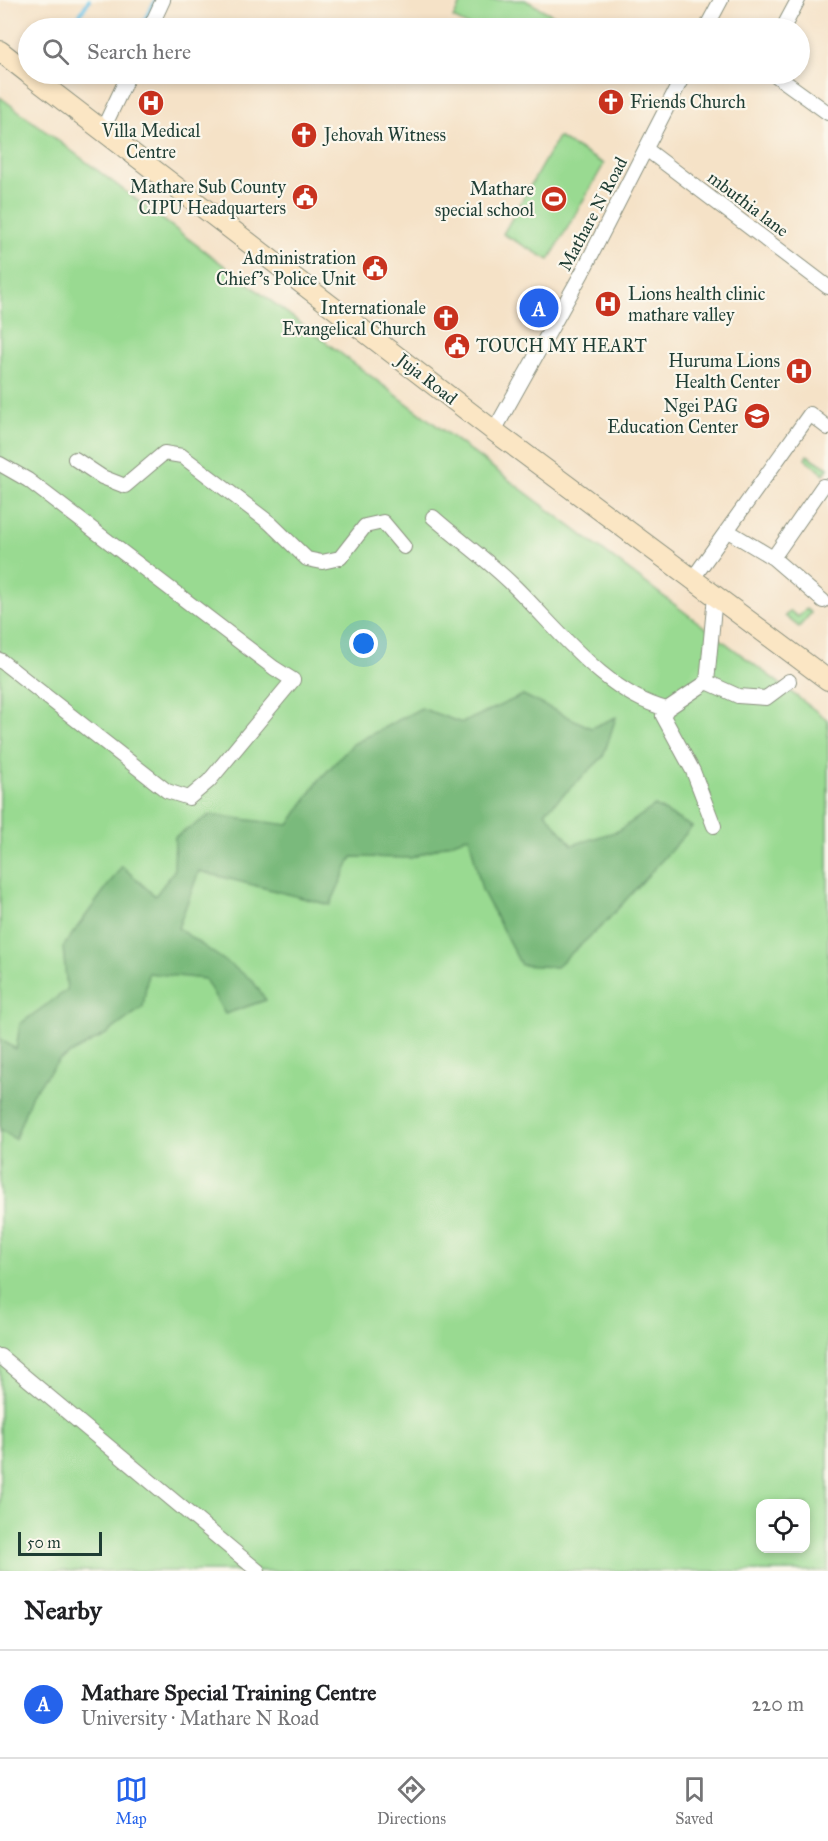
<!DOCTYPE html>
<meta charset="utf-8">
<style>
body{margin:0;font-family:"IM FELL Great Primer",serif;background:#f2f2f2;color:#202124}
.controls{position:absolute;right:18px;bottom:18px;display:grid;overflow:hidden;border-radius:12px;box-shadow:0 3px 9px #0003}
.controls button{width:54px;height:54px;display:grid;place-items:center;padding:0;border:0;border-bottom:2px solid #e0e0e0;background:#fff;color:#202124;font:30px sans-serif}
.scale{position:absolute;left:18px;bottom:15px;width:84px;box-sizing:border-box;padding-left:6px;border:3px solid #1f3d34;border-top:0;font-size:16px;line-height:21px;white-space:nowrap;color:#1f3d34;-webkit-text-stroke:4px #fbf7ec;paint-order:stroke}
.you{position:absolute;left:364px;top:644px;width:21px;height:21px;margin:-15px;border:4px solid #fff;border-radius:50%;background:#1a73e8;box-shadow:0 0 0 9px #1a73e833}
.badge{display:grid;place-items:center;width:39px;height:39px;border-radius:50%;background:#2563eb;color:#fff;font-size:20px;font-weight:700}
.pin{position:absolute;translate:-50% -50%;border:3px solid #fff;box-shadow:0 2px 6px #0006}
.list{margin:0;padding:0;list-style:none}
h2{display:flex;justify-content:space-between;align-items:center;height:78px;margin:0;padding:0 24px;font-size:26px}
h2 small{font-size:20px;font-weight:400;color:#757577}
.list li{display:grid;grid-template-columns:39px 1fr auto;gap:18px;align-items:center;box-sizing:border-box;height:108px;padding:0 24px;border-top:2px solid #e0e0e0}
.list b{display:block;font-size:22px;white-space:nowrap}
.list p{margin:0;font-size:20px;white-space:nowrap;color:#757577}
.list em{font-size:20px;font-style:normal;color:#757577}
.icon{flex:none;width:33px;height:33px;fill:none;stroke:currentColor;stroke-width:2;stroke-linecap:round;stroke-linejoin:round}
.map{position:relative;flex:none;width:828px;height:1571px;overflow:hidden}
.search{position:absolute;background:#fff;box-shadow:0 3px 9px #0003;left:18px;right:18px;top:18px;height:66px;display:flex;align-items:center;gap:15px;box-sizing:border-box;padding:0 21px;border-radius:33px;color:#757577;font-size:22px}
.sheet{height:186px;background:#fff}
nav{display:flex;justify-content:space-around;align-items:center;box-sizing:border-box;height:84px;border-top:2px solid #e0e0e0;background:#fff;font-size:16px;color:#757577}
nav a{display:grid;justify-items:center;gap:3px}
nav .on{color:#2563eb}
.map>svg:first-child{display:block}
</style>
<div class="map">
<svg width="828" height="1571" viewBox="0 0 828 1571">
<rect width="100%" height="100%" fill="#fbf7ec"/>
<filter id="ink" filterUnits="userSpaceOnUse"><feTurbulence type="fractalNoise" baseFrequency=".0167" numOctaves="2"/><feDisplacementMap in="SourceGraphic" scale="12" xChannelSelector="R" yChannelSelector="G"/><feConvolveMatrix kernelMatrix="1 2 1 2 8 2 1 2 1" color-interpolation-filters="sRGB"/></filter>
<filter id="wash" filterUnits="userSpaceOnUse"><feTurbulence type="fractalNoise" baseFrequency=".008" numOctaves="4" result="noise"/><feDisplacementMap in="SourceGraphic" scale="24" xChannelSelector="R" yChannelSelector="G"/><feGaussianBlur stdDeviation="1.35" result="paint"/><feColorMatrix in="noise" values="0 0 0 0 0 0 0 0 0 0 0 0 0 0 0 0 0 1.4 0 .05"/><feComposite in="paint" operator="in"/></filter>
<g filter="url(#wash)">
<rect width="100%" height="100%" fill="#f5e2c7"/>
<path fill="#99da91" stroke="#5c8c62" stroke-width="1.5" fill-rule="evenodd" d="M463,0h62l39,21 -4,7h-87l-20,-10z
M0,97l828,623v851h-828zM760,1504h46v44h-46z
M558,137l46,27 -55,96 -46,-26z
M807,455l21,13 -4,6 -19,-15z
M806,609l5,4 -12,14 -14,-11 5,-5 8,6z"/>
<path fill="#7aba7b" stroke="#4c7c58" stroke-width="1.5" d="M523,695l68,33 25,-11 -13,40 -58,55 27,33 46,-14 37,-25 37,21 -88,97 -48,43 -35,-2 -39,-75 -13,-54 -58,22 -59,-1 -22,48 -131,-34 -21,57 74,52 14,20 -41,14 -20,-35 -57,-6 -5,34 -37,27 -47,26 -27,34 -17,45 -15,-10v-90l16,10 4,-25 47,-34 -4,-43 59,-81 33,30 19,-25 1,-34 35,-22 79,10 30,-45 34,-36 68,-36 41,15z"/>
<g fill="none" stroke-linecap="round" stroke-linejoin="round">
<path stroke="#6bc4e9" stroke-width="4" d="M78,18l11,-18
M140,28l16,-28"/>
</g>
</g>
<g filter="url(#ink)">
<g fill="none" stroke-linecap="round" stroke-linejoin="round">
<defs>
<path id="street" d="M150,28l13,-28
M706,28l15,-28
M783,28l15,-28
M774,74l54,39
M103,129l26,-55
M646,149l182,138
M494,431l88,-158 102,-199
M75,459l27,18 23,9 39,-33 18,3 88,67 37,36 15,3 18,-4 25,-32 18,-4 21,25
M0,464l28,16 246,188 19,12 -84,101 -20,17 -22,-7 -167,-131
M433,517c26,23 56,44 81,69 43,42 92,108 153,123l40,-27 8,-86
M728,531l45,27 50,43
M773,558l50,-72
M691,581l119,-167 18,14
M707,682l31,14 28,2 23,-17
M667,709l-4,7 30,55 21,55
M0,1356l258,215"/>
<path id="secondary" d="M0,51l28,22
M29,74l465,357 334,249"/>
</defs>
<use href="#street" stroke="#8a907e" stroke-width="16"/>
<use href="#secondary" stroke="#8a907e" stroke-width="22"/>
<use href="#street" stroke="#fff" stroke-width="14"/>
<use href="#secondary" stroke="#fbe6c4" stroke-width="20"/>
</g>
</g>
<defs>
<symbol id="church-disc" viewBox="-11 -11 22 22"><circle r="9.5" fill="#c8321e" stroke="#fbf7ec"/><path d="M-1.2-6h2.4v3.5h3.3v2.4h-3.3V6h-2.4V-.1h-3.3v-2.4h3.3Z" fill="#fff"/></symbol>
<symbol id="hospital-disc" viewBox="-11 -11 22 22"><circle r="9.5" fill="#c8321e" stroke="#fbf7ec"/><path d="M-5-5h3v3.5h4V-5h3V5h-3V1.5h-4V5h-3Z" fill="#fff"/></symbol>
<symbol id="civic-disc" viewBox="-11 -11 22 22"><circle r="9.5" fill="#c8321e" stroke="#fbf7ec"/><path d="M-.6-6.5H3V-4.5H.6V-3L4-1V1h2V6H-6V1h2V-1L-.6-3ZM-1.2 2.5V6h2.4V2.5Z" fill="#fff"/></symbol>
<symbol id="stadium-disc" viewBox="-11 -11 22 22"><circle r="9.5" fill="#c8321e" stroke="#fbf7ec"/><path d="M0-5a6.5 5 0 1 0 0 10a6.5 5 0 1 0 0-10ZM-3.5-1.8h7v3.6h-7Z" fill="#fff"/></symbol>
<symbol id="school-disc" viewBox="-11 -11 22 22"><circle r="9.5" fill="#c8321e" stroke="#fbf7ec"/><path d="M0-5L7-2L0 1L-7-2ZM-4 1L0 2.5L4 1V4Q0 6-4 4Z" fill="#fff"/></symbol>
</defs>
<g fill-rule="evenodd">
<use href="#church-disc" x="596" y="87" width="30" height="30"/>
<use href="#hospital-disc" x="136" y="88" width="30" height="30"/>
<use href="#church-disc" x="289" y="120" width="30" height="30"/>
<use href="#civic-disc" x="290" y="182" width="30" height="30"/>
<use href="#stadium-disc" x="539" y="184" width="30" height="30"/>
<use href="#civic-disc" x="360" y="253" width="30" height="30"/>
<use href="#hospital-disc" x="593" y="289" width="30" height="30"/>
<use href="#church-disc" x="431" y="303" width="30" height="30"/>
<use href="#civic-disc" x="442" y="331" width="30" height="30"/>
<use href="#hospital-disc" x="784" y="356" width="30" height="30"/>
<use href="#school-disc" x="742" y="401" width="30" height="30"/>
</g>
<g text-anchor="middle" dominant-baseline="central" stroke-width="4.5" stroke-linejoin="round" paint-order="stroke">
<g font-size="18" fill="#1f3d34" stroke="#fbf7ec" text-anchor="end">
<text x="630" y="102" text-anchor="start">Friends Church</text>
<text x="151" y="131" text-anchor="middle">Villa Medical<tspan x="151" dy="21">Centre</tspan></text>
<text x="324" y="135" text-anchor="start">Jehovah Witness</text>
<text x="286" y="187">Mathare Sub County<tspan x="286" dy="21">CIPU Headquarters</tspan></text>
<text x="534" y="189">Mathare<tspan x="534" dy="21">special school</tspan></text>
<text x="356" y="258">Administration<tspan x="356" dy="21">Chief's Police Unit</tspan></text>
<text x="628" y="294" text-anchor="start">Lions health clinic<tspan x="628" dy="21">mathare valley</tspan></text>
<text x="426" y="308">Internationale<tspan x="426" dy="21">Evangelical Church</tspan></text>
<text x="476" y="346" text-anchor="start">TOUCH MY HEART</text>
<text x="780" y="361">Huruma Lions<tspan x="780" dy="21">Health Center</tspan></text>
<text x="738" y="406">Ngei PAG<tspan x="738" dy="21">Education Center</tspan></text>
</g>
<g font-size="18" fill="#1f3d34" stroke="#fbf7ec">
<text transform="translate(748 204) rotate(37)">mbuthia lane</text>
<text transform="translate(593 214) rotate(-62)">Mathare N Road</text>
<text transform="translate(427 379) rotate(38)">Juja Road</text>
</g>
</g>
</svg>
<div class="controls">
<button><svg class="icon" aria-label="locate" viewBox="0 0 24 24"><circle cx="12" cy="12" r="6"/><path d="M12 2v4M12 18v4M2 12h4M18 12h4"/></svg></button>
</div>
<div class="scale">50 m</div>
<div class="you"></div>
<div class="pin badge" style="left:539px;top:308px">A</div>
<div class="search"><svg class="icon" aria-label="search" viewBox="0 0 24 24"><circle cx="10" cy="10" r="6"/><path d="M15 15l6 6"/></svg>Search here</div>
</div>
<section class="sheet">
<h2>Nearby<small></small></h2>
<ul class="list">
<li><span class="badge">A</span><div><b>Mathare Special Training Centre</b><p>University · Mathare N Road</p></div><em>220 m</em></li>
</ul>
</section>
<nav>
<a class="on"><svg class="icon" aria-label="map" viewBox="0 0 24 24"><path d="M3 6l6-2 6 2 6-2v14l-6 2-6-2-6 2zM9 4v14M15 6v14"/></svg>Map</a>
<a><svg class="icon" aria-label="directions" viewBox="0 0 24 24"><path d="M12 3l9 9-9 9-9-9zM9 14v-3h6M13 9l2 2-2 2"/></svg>Directions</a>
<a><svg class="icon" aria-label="saved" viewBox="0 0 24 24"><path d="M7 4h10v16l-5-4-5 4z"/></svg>Saved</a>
</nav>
